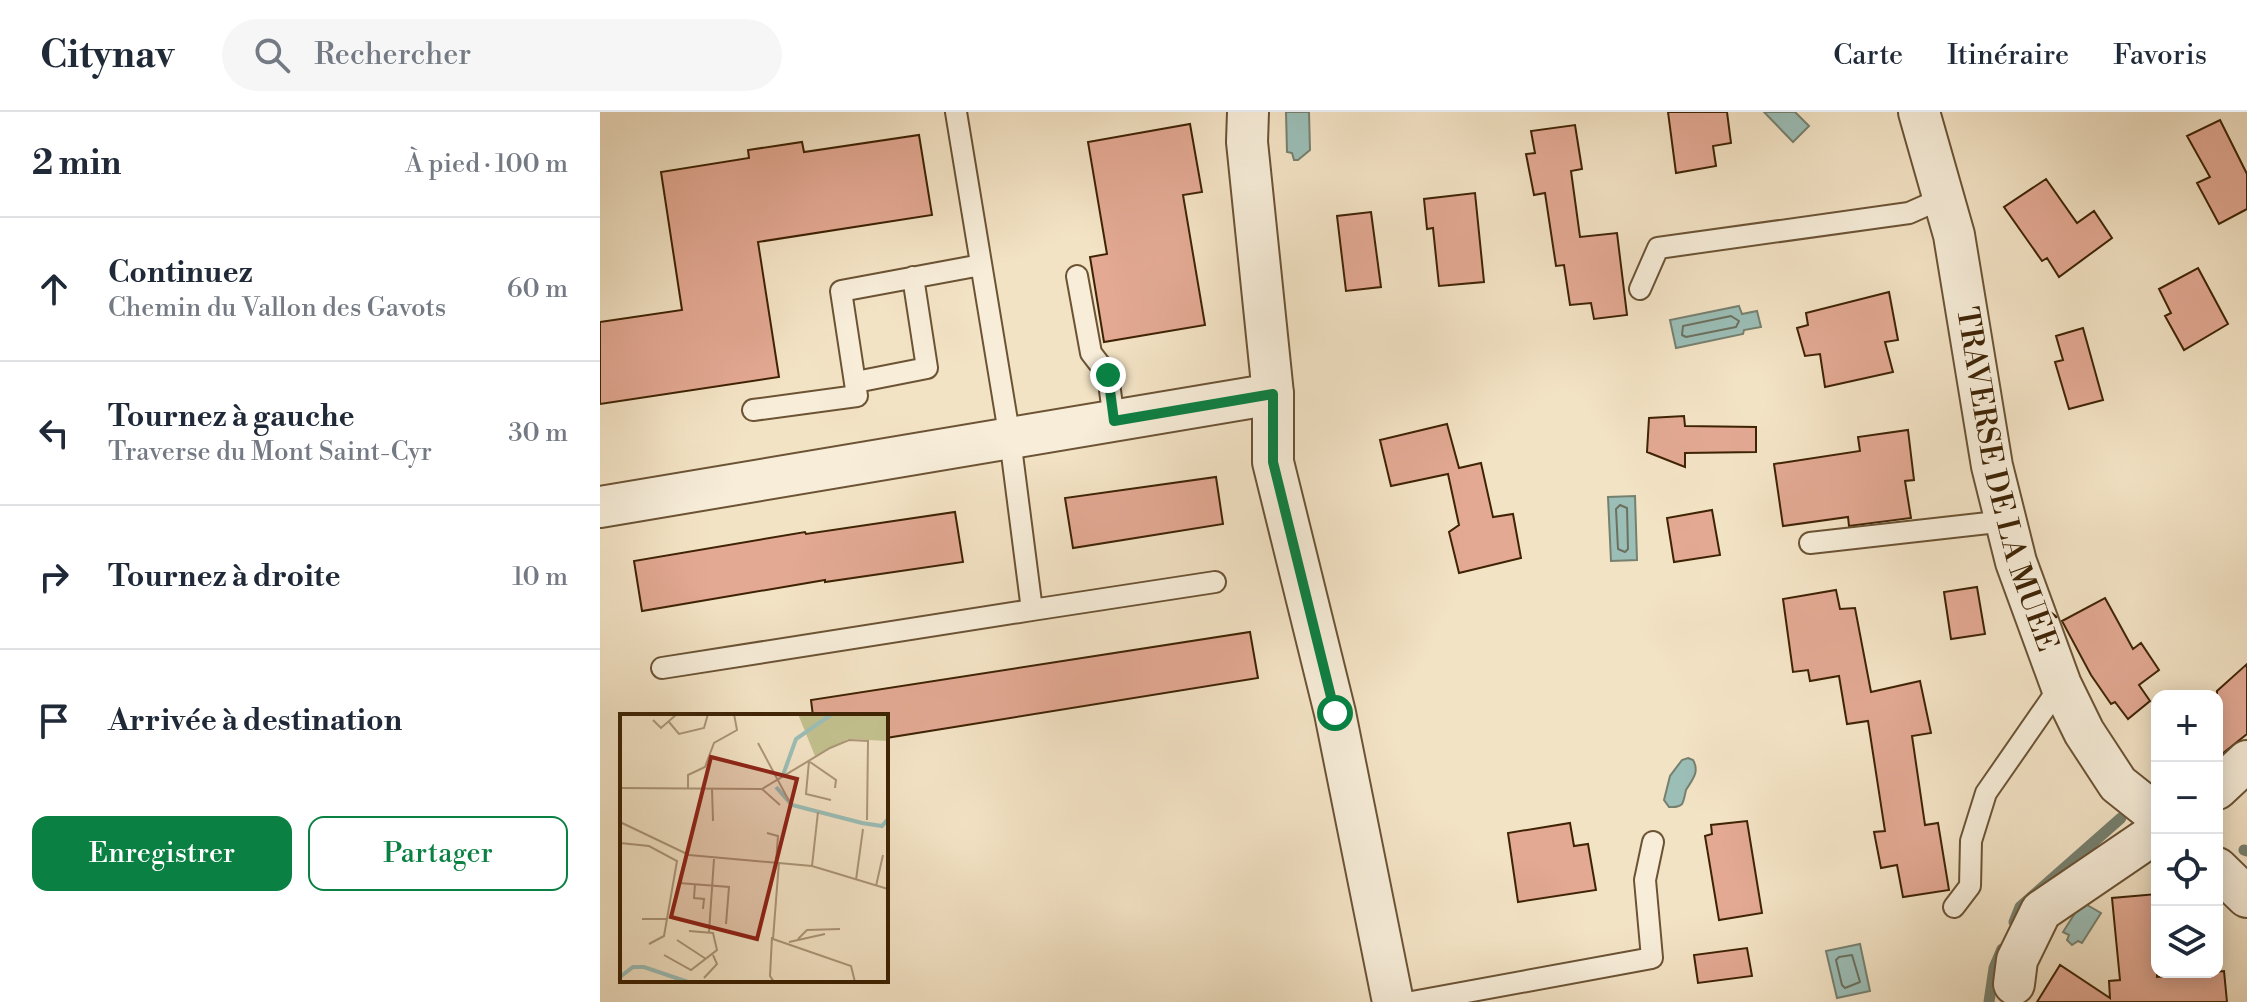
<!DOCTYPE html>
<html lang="fr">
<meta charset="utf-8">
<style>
body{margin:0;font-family:"Libre Bodoni",serif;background:#f6f6f7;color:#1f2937}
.controls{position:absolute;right:24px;bottom:24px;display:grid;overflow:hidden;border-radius:16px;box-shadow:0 4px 20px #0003}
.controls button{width:72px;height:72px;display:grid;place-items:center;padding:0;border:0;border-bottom:2px solid #e0e1e3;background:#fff;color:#1f2937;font:40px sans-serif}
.stop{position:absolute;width:24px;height:24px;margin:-18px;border:6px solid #0b8043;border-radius:50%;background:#fff}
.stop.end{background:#0b8043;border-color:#fff;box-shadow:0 2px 8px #0008}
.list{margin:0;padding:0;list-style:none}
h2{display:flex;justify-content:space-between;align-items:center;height:104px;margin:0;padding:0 32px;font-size:34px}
h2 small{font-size:26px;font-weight:400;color:#747a83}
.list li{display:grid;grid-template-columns:52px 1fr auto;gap:24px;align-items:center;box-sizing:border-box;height:144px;padding:0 32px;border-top:2px solid #e0e1e3}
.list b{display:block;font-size:30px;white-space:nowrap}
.list p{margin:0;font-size:26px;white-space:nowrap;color:#747a83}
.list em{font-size:26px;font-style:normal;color:#747a83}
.actions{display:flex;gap:16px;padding:24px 32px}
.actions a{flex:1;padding:18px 0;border:2px solid #0b8043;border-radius:16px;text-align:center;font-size:28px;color:#0b8043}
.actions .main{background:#0b8043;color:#fff}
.icon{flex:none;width:44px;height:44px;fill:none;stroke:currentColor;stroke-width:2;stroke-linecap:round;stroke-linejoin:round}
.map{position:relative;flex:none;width:1647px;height:890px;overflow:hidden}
header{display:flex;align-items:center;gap:48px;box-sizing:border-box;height:112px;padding:0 40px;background:#fff;border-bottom:2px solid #e0e1e3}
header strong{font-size:38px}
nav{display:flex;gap:44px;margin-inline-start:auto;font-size:28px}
.search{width:560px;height:72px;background:#f6f6f7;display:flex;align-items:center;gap:20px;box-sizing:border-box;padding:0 28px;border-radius:44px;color:#747a83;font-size:30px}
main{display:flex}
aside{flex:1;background:#fff}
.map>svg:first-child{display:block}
</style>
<header>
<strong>Citynav</strong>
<div class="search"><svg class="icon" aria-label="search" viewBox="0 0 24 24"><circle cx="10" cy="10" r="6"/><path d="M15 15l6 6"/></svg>Rechercher</div>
<nav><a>Carte</a><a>Itinéraire</a><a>Favoris</a></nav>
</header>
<main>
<aside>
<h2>2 min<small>À pied · 100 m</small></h2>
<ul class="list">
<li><svg class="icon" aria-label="ahead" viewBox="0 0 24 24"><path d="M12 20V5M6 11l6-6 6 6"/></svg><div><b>Continuez</b><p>Chemin du Vallon des Gavots</p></div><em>60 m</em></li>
<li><svg class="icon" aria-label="left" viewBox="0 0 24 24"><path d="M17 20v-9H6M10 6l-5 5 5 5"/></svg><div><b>Tournez à gauche</b><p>Traverse du Mont Saint-Cyr</p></div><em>30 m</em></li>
<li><svg class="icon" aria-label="right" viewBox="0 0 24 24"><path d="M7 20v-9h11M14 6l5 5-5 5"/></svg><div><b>Tournez à droite</b></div><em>10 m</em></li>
<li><svg class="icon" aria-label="arrive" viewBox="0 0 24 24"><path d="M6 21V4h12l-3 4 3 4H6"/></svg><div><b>Arrivée à destination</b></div></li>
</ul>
<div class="actions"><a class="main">Enregistrer</a><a>Partager</a></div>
</aside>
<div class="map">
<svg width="1647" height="890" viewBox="0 0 1647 890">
<rect width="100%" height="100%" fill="#f3e3c5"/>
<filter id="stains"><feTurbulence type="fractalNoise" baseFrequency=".0025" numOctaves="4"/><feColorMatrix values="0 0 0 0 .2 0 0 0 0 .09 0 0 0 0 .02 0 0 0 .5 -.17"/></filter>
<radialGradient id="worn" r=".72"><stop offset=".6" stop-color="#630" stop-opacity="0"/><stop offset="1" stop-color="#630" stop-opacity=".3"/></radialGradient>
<path fill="#9bbeb7" stroke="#76806f" stroke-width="2" d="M686,0h23l1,38 -12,10h-4l-2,-7 -5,-1z
M1164,0h31l14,14 -16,16z
M1139,194l3,8 15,-3 4,16 -17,3 -1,4 -67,14 -6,-28z
M1035,384l2,64 -26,1 -3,-64z
M1088,646l5,2c7,12 -1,20 -7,30 -1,4 -2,11 -4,14 -4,4 -8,3 -13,3l-5,-7 6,-24 12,-16z
M1482,790l19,11 -19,30 -4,-2 -6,4 -5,-5 2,-5 -6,-3z
M1260,832l10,47 -33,7 -11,-47z"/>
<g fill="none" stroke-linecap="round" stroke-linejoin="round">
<path stroke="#6c705e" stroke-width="2" d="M1131,204l8,5 -3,6 -50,10 -4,-2 1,-9z
M1020,393l7,3 1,41 -3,3 -7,-3 -2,-40z
M1252,843l8,27 -15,6 -3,-3 -6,-25 3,-3z"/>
<path stroke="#76806f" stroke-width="11" d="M1644,738l3,1
M1414,810l6,-15 101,-89
M1389,890l5,-34 8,-19"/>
</g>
<path fill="#e3a993" stroke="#3e2304" stroke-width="2" d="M1068,0h59l4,31 -18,3 3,20 -40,7z
M1620,8l27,54v35l-28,15 -22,-41 13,-6 -23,-41z
M590,12l12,68 -19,3 22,130 -101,17 -14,-85 17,-3 -19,-112z
M975,13l7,44 -11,2 9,66 37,-4 10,82 -33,4 -3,-16 -21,2 -6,-40 -8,1 -11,-73 -11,2 -8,-41 9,-1 -4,-22z
M319,23l13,80 -174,27 21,135 -179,27v-82l82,-12 -21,-138 88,-14 -1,-8 54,-8 2,10z
M1446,67l31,44 17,-12 18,27 -53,39 -12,-19 -5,3 -38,-54z
M875,81l9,89 -45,4 -6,-58 -6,1 -3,-30z
M771,100l10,75 -35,4 -9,-75z
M1598,156l30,56 -44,26 -19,-34 6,-3 -12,-24z
M1289,180l9,48 -13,2 8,30 -68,15 -5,-33 -15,2 -8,-28 11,-3 -2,-12z
M1483,216l20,72 -34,9 -14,-47 8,-2 -7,-24z
M1084,304l1,10 71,1v25l-71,1v14l-38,-15 2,-34z
M847,312l12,44 22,-5 12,54 20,-3 8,44 -62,15 -10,-41 10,-7 -11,-51 -57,12 -11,-46z
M1308,318l6,50 -9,1 6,37 -62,8 -1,-9 -65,9 -9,-62 86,-13 -2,-14z
M616,365l7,47 -150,24 -8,-50z
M1112,398l8,45 -46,7 -7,-44z
M355,400l8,50 -138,20v-2l-183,31 -8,-50 171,-29 1,2z
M1377,475l8,47 -34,5 -7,-47z
M1236,478l4,19 15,-1 16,84 49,-11 11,52 -19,3 13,89 13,-2 11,67 -46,7 -6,-32 -16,3 -7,-36 11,-1 -17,-110 -21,3 -8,-48 -29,5 -2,-11 -15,2 -10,-73z
M1505,486l28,51 8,-6 18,27 -20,15 11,16 -22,18 -13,-17 -4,2 -20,-29 -29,-54z
M650,520l8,46 -372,60v-22h-73l-2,-16z
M1647,552v70l-30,24v-67z
M1147,709l15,92 -43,7 -14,-84 7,-2 -1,-9z
M970,711l4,23 14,-2 8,46 -78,12 -10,-69z
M1557,782v83l67,-6 3,31h-190l23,-37 50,33 -1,-17 11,-1 -8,-82z
M1147,836l5,28 -54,7 -4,-28z"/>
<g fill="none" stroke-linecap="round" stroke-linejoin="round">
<defs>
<path id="lane" d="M477,164l14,77 17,22 6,46
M1040,177l18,-41 251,-35 34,-15
M256,270l71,-14 -14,-91
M153,298l104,-14 -16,-105 140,-26
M1210,431l196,-22
M432,498l183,-28
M62,556l370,-58 -22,-171 -54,-327
M1354,795l16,-21 1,-45 15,-48 75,-108
M812,890l240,-44 -7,-78 8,-38"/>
<g id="street">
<path d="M648,0l-1,30 26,252v68l62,251 58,289"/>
<path id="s1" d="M1319,0l35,123 38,231 24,96 45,123 23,47 34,52 39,31"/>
<path d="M0,395l673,-113"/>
<path d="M1617,677l30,-28"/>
<path d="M1617,756l30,29"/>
<path d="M1414,872l3,-24 24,-49 116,-79"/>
</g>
</defs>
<use href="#lane" stroke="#6b5334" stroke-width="24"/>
<use href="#street" stroke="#6b5334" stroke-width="44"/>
<use href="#lane" stroke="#f7edd9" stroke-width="20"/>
<use href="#street" stroke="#f7edd9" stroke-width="40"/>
</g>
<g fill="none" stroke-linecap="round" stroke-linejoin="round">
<path stroke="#0b8043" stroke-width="10" d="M508,263l6,46 159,-27v68l62,251"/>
</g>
<g text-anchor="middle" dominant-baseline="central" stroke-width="8" stroke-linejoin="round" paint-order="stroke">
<g font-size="30" fill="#3e2304" stroke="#f7edd9">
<text stroke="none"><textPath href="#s1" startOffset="378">TRAVERSE DE LA MUÉE</textPath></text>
</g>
</g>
<g transform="translate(20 602)">
<rect width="268" height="268" fill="#f3e3c5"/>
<path d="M178,0h90v27l-40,-2 -33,17z" fill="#c3c18f"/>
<path fill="none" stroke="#9bbeb7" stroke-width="4" d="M163,61l13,-36 36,-25M156,73l16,18 70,18 20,3 6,-7M0,263l13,-10h11l44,15"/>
<path fill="none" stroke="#ab9678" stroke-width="2" d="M33,6l8,8 16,-14M49,8l10,12 25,-6 4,-14M138,29l31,58M189,47l-3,33 25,6M190,48l26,18 -1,8M0,74l142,1 68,-41 19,-8 19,1 -1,79M68,74v-13l17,-8 9,-24 23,-13 -3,-16M92,75l1,32M142,75l18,16M0,108l69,33 123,11 76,23M147,119l11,3 -2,26M0,129l29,3 28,15 -13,75 -15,8M159,148l-6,77 78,27 4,16M192,152l6,-54M236,166l7,-51M59,169l50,4 -3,37M75,170l-1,14 10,1 -1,10M256,172l7,-31M22,205h25M89,218l5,-73M152,223l-2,39 4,6M178,225l9,-9 33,-1M57,226l29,19M169,228l36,-8M44,241l27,15 26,-20 -4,-17 -24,-2M84,264l13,-14 -4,-9"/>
<path fill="#8f2418" fill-opacity="0.15" stroke="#8f2418" stroke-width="4" d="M91,43l86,22 -40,160 -86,-22z"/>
<rect width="268" height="268" fill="none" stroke="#3e2304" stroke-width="4"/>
</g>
<rect width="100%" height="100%" filter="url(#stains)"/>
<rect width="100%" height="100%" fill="url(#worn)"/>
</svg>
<div class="controls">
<button>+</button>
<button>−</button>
<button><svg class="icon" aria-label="locate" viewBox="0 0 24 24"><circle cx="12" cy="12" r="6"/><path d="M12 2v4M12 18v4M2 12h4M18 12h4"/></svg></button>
<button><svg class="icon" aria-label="layers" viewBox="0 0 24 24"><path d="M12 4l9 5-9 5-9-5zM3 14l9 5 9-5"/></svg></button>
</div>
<div class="stop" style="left:735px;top:601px"></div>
<div class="stop end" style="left:508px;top:263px"></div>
</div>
</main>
